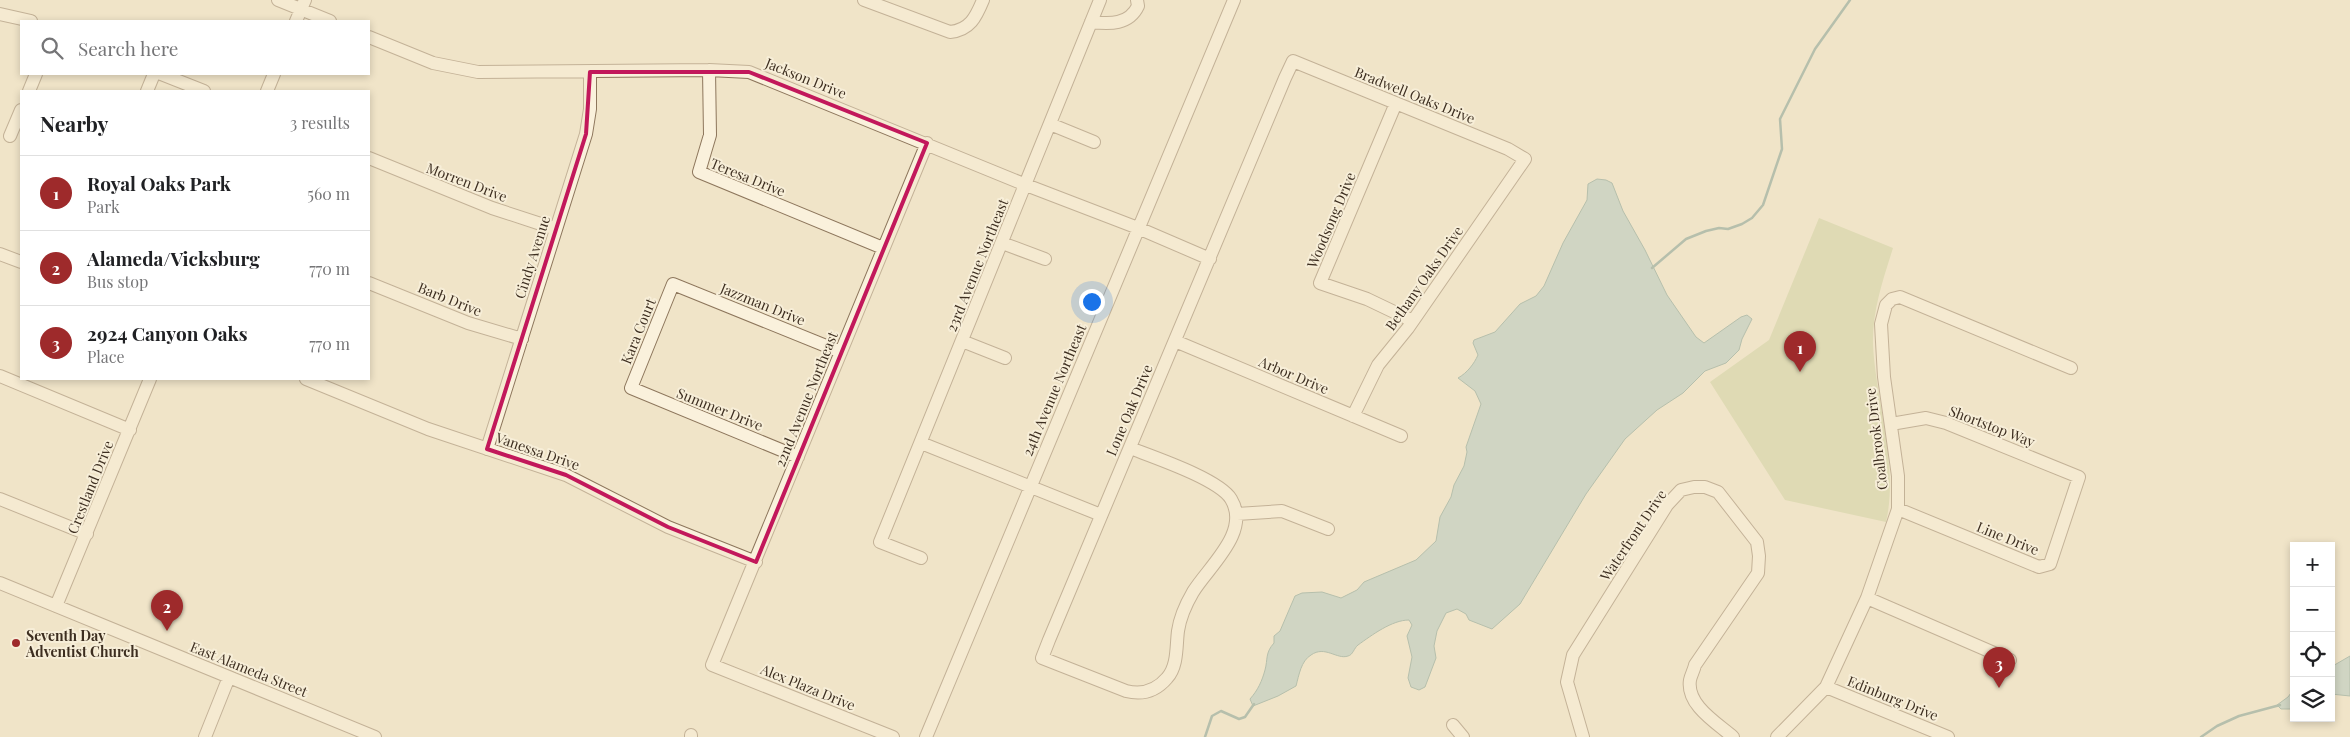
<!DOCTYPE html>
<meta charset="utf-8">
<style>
body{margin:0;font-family:"Playfair Display",serif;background:#f6f6f6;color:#202124}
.controls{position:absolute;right:15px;bottom:15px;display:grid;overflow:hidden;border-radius:0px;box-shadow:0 2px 8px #0003}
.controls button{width:45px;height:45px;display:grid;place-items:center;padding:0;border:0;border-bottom:1px solid #e0e0e0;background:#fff;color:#202124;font:25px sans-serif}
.you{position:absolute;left:1091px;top:301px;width:18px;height:18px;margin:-12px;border:4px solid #fff;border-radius:50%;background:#1a73e8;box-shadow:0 0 0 8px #1a73e833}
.badge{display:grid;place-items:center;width:32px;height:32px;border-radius:50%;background:#9e2a2b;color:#fff;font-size:16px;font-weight:700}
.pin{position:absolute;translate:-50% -41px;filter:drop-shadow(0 1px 2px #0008)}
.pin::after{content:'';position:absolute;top:26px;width:18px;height:15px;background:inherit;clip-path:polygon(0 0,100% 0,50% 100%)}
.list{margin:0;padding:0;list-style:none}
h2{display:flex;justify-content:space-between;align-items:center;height:65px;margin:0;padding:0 20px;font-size:21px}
h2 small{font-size:16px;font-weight:400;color:#757577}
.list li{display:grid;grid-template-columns:32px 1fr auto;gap:15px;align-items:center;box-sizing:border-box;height:75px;padding:0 20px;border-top:1px solid #e0e0e0}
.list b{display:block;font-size:19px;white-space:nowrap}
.list p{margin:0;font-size:16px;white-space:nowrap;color:#757577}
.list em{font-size:16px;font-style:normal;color:#757577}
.icon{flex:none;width:28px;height:28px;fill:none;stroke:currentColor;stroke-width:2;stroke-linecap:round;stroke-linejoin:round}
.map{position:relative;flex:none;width:2350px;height:737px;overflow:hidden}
.search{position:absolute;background:#fff;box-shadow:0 2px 8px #0003;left:20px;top:20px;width:350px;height:55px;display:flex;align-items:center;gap:12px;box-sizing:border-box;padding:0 18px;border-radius:0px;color:#757577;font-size:19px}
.panel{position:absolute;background:#fff;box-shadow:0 2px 8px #0003;left:20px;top:90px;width:350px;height:290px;border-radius:0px}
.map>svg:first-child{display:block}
</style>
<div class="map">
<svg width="2350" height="737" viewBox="0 0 2350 737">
<rect width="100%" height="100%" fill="#f0e4c8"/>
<path fill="#c9cf9b" d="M1819,218l74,30c-10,32 -21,63 -20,97 3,57 26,121 13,177l-101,-22 -75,-118 59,-42z"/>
<path fill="#a9c4bc" stroke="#6f938a" d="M1597,179l9,1 6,3 11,28 22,39 22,45 29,42 8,6 37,-26 6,-2 5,4 -10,20 -3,11 -13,13 -21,8 -22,22 -26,17 -32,29 -39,55 -66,110 -28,25 -23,-9 -3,-6 -9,-5 -11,4 -9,18 -3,15 2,12 -11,29 -6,3 -8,-3 -3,-9 4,-21 -5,-21 5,-11 -3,-5c-17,0 -37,15 -51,25 -4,3 -5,10 -10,11 -11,4 -23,-11 -37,-1 -10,6 -12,20 -15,31l-18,10 -25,10 -3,-7c8,-9 12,-18 15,-29 3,-11 0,-17 9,-27v-7l6,-5 15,-35 7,-3 20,-1 19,6 16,-8 7,-8 52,-22 20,-19 4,-24 11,-20 3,-12 10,-19 3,-14 -1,-5 15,-43 -6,-13 -17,-13c9,-5 16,-14 20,-23l-5,-12 1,-3 21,-8 25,-28 16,-8 8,-10 19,-43 24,-43 1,-16z
M2350,656v40l-19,-2v-27z
M2294,689v20h-13l-4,-4 11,-8z"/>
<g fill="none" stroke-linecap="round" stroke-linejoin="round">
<path stroke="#6f938a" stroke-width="2.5" d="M1652,268l34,-29 20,-8 13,-3 9,1 14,-5 10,-6 11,-13 19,-56 -2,-30 35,-70 35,-49
M1205,737l7,-21 9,-5 18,8 6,-2 9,-13
M2201,737l16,-11 22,-10 41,-11"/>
<defs>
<path id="minor" d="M278,0l52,21
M864,0l86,32c20,-2 26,-15 33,-32
M0,14l31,7
M296,21l9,-21
M1091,22c19,2 38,3 47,-16l-1,-6
M369,37l64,26 45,9 231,-2 40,2 277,113 112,43 72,31
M709,70l1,65 -11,37 184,76
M161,74l43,17
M29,91l7,-17
M147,91l7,-17
M267,91l7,-17
M1396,103l-76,180 47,16 46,22
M1050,124l44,18
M10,136l11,-26
M369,158l123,50 64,21
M1002,243l43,16
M0,254l21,8
M369,283l99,40 54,16
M962,341l43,17
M1175,341l226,95
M0,376l130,54
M306,379l122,50 138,46 102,52 88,35
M1891,424l35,-6 20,5 133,54 -29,87 -11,3 -141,-58
M921,443l180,72
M1130,448c23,9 89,31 101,51 20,33 -22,67 -38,93 -7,12 -13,25 -15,39 -2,15 0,35 -11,47 -11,13 -25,17 -41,13l-84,-33 7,-18 236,-562 8,-17 215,88 17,10 -117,169 -30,37 -25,51
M487,449l99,-315 4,-25v-37
M798,457l-167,-69 42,-104 168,68
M0,499l87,35
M1237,514l45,-3 46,18
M921,558l-41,-16 220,-542
M0,583l375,154
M1867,598l143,62
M56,606l94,-227
M1826,687l122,50
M1453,725l10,12
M205,737l24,-60
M691,737v-2
M893,737l-181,-72 215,-522
M926,737l308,-737
M1583,737l-16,-55 6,-27 94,-150 14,-15 13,-3h11l13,5 39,50 2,14 -1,17 -63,92c-1,5 -4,10 -5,15 -4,25 27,43 43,57
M1777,737l49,-50 41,-89 31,-89v-33l-14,-99 -3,-53 5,-19 6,-6 8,-2 171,71"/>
</defs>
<use href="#minor" stroke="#8d765c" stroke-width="14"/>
<use href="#minor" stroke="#faf1dc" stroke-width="12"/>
</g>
<path d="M0 0H2350V737H0ZM590,72h159l178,71 -171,419 -88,-35 -102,-52 -79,-26 99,-315z" fill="#f0e4c8" fill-opacity=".55" fill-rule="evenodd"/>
<path fill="none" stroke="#c2185b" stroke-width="4" stroke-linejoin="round" d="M590,72h159l178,71 -171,419 -88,-35 -102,-52 -79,-26 99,-315z"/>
<circle fill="#9e2a2b" stroke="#f7eed8" stroke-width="2" cx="16" cy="643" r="5"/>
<g text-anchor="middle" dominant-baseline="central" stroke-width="4" stroke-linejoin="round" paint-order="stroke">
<g font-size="14" fill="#3d2e20" stroke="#f7eed8">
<text transform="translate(806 78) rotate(22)">Jackson Drive</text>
<text transform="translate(1415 95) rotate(22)">Bradwell Oaks Drive</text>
<text transform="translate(748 177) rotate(22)">Teresa Drive</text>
<text transform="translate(467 182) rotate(21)">Morren Drive</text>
<text transform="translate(1331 220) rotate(-67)">Woodsong Drive</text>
<text transform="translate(532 257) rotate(-72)">Cindy Avenue</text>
<text transform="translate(977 265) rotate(-68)">23rd Avenue Northeast</text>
<text transform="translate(1424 278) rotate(-55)">Bethany Oaks Drive</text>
<text transform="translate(450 299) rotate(22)">Barb Drive</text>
<text transform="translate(763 304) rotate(22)">Jazzman Drive</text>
<text transform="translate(638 331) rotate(-68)">Kara Court</text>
<text transform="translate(1294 375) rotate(23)">Arbor Drive</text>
<text transform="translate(1054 390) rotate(-67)">24th Avenue Northeast</text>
<text transform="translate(806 399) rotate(-68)">22nd Avenue Northeast</text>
<text transform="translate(720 409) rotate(22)">Summer Drive</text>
<text transform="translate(1129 410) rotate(-67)">Lone Oak Drive</text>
<text transform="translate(1992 426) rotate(21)">Shortstop Way</text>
<text transform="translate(1876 439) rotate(-97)">Coalbrook Drive</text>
<text transform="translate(538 451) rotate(19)">Vanessa Drive</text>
<text transform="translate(90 487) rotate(-68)">Crestland Drive</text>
<text transform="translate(1633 535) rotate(-56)">Waterfront Drive</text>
<text transform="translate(2008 538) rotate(22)">Line Drive</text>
<text transform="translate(249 669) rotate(22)">East Alameda Street</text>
<text transform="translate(808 687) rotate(22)">Alex Plaza Drive</text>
<text transform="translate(1893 698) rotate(22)">Edinburg Drive</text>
</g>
<g font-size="14" font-weight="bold" fill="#3d2e20" stroke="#f7eed8" text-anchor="start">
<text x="26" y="635">Seventh Day<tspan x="26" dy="16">Adventist Church</tspan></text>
</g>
</g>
</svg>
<div class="controls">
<button>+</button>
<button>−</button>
<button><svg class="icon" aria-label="locate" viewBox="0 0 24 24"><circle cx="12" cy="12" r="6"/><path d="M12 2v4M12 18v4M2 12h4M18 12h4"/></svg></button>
<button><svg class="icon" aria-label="layers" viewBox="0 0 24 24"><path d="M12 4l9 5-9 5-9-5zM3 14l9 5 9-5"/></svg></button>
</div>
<div class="you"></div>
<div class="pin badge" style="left:1800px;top:372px">1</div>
<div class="pin badge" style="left:167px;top:631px">2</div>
<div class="pin badge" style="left:1999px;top:688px">3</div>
<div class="search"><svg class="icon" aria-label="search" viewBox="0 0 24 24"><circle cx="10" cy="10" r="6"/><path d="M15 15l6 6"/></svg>Search here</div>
<section class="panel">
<h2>Nearby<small>3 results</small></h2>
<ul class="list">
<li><span class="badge">1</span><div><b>Royal Oaks Park</b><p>Park</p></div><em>560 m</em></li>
<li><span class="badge">2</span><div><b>Alameda/Vicksburg</b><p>Bus stop</p></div><em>770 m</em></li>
<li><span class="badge">3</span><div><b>2924 Canyon Oaks</b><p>Place</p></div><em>770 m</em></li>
</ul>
</section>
</div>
